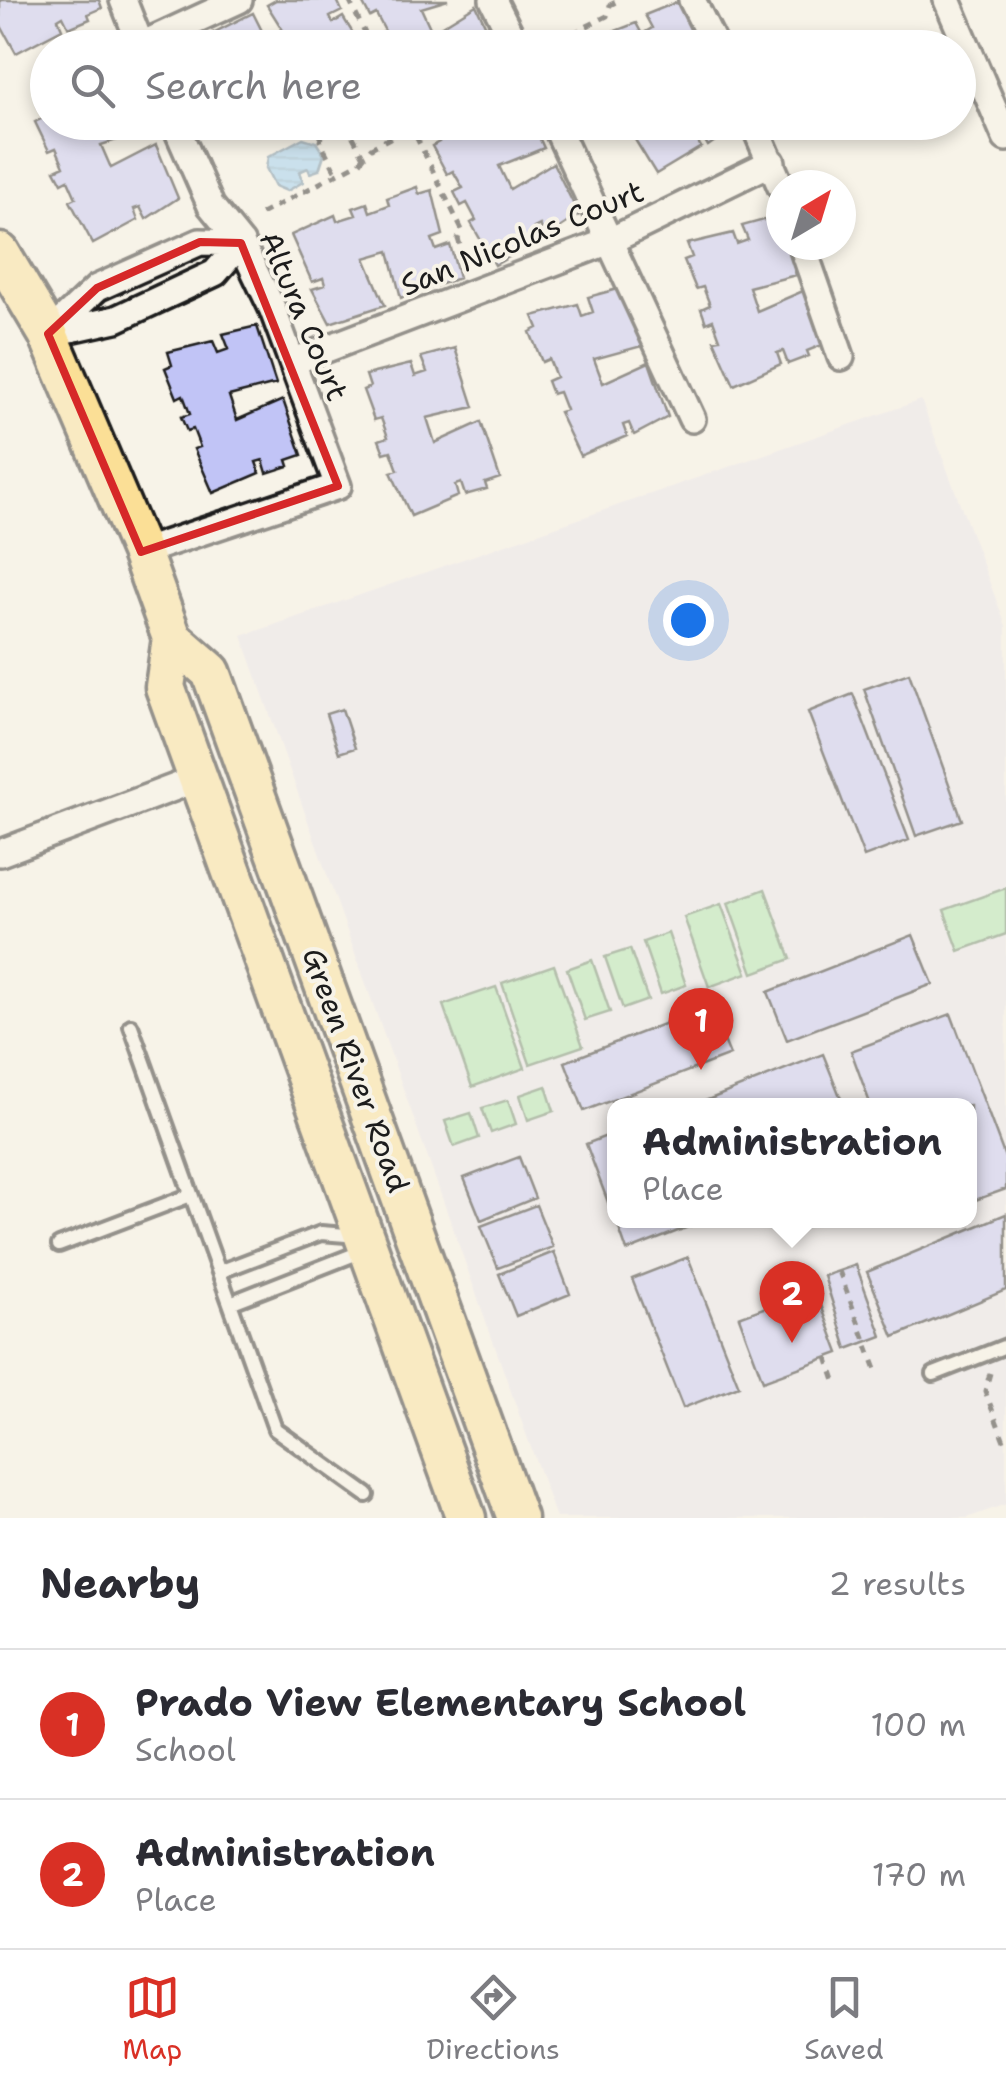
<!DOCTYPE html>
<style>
body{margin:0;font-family:"Shantell Sans",sans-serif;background:#f7f7f7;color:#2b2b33}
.compass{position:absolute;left:766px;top:170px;width:90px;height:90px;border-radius:50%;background:#fff;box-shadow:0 5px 15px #0003;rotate:38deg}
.you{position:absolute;left:688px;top:620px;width:35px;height:35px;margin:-25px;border:8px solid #fff;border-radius:50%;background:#1a73e8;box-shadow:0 0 0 15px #1a73e833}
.badge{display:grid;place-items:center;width:65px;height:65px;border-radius:50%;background:#d93025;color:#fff;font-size:32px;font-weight:700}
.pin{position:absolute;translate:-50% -82px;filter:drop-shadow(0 2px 5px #0008)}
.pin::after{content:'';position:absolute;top:52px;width:35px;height:30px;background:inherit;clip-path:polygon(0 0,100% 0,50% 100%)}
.popup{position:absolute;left:607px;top:1098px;width:370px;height:130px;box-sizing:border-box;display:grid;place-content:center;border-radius:20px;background:#fff;filter:drop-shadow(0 2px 8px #0005);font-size:32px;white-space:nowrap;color:#7c7c81}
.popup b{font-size:38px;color:#2b2b33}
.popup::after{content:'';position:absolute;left:50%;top:100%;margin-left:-20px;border:20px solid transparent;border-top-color:#fff}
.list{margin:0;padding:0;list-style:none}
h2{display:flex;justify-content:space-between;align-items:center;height:130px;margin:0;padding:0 40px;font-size:42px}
h2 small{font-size:32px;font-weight:400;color:#7c7c81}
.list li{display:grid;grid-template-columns:65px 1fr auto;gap:30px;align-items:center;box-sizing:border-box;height:150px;padding:0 40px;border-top:2px solid #e1e1e2}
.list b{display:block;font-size:38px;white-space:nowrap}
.list p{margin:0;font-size:32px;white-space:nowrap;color:#7c7c81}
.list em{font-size:32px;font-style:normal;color:#7c7c81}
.icon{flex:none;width:55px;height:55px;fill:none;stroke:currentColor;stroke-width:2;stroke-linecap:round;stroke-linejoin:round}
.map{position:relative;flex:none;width:1006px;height:1518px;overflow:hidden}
.search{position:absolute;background:#fff;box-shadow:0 5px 15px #0003;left:30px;right:30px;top:30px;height:110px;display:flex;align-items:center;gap:25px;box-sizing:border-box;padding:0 35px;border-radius:55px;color:#7c7c81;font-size:38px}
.sheet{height:430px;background:#fff}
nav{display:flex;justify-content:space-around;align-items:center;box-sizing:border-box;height:140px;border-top:2px solid #e1e1e2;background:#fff;font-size:28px;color:#7c7c81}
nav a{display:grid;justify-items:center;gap:5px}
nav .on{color:#d93025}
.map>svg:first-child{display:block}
</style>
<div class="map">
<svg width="1006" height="1518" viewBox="0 0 1006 1518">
<defs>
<pattern id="water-rules" width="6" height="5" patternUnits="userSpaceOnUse" patternTransform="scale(2.5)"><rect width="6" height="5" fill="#92caf1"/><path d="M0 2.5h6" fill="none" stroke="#7dadce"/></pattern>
</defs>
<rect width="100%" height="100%" fill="#f7f3e8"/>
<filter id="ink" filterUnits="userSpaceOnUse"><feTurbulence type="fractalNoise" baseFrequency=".01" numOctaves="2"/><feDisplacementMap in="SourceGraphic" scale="20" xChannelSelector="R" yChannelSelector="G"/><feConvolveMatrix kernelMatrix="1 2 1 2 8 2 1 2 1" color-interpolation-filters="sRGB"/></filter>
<g filter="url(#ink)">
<path fill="#e7e5ec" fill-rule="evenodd" d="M921,400l85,226v878l-39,14h-411l-314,-882zM614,1106h356v114h-356z"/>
<path fill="#a8e5ac" stroke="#628064" stroke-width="2.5" d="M1006,888v46l-47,17 -15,-41z
M765,889l26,70 -38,14 -25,-70z
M721,904l26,69 -38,14 -25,-70z
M668,933l18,52 -25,9 -18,-52z
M630,949l18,51 -25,9 -18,-52z
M592,960l18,52 -25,8 -18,-51z
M554,965l29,81 -53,18 -28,-81z
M496,987l29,81 -53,19 -29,-82z
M546,1086l8,25 -26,9 -8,-25z
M508,1100l8,24 -25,9 -9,-25z
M471,1113l8,25 -25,9 -9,-26z"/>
<path fill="url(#water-rules)" stroke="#63849c" stroke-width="2.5" d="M303,138l13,4 8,13 -5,15 -9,3 -2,-5 -9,4 4,10 -16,9 -12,-5 -9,-18 2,-11z"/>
<path fill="#c1c4f6" stroke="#1c1c1c" stroke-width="2.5" d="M0,0h99l3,8 -14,6 2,5 -21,9 -6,-12 -5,3 4,10 -46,24 -16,-29z
M276,0h61l5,11 -12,6 3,6 10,-6 19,31h-68l-27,-43z
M361,0h87l-27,8 11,24 44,-27 20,43h-113l-6,-12 8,-5 -9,-17 -6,3z
M677,2l23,46h-104l-4,-8 44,-17 6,11 10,-6 -7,-13z
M253,13l15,30 -3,5h-64l-4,-7z
M48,101v21h97l3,8 -47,15 10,23 45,-23 22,53 -32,21 -6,-12 -6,2 4,11 -45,24 -23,-43 6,-3 -8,-18 -6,3 -7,-13 9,-4 -8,-18 -7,3 -14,-29 8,-4 -6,-12z
M447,122l6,4 79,-4 12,26 -45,18 11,23 43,-26 26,52 -33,22 -6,-12 -6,3 6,11 -45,26 -24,-42 5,-3 -9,-17 -6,3 -7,-14 9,-4 -10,-17 -6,3 -15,-28 7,-4 -6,-12z
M634,122h105v2l-31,22 -7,-12 -6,3 6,10 -45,27 -25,-41 6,-4z
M417,187l2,7 13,-4 11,45 -11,4 4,11 14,-5 9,33 -58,20 -12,-47 -24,7 20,47 -55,18 -18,-34 13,-4 -2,-7 -11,4 -21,-47 44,-20 2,6 19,-6 -3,-7 14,-5 3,9 19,-7 -2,-7z
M775,217l6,28h5l10,30 -47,12 8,24 46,-20 19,54 -15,6 2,5 -21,8 -5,-13 -6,2 4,11 -47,21 -20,-45 6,-1 -7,-19 -7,3 -5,-14 9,-4 -7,-18 -7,2 -12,-29 8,-3 -5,-13 46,-11 4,11 11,-4 -6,-14z
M621,288l21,58 -48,13 9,24 46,-21 19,55 -34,18 -5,-12 -6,2 4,11 -47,20 -21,-44 7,-2 -7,-18 -7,2 -5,-13 9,-4 -7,-18 -7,3 -12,-30 8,-4 -5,-12 45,-12 4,12 11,-4 -5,-15z
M257,326l19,58 -47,12 8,24 46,-20 19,55 -15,5 2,6 -22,7 -4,-13 -7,2 4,11 -47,20 -19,-44 6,-2 -7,-18 -6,2 -6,-14 9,-3 -7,-19 -6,3 -12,-30 7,-3 -4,-13 45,-11 5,12 11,-4 -6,-15z
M455,348l19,59 -47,11 8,25 46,-21 19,56 -15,5 2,6 -22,6 -4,-12 -6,2 3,11 -47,20 -20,-44 7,-2 -7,-19 -7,2 -5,-13 9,-3 -7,-19 -7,2 -11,-30 7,-3 -4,-12 45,-11 4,12 12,-4 -6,-15z
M909,673l53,147 -46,16 -52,-147z
M853,694l56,146 -45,17 -56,-145z
M342,709l13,39 -16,5 -13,-39z
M913,935l20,49 -146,56 -19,-48z
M710,1006l20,49 -146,56 -19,-49z
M951,1014l55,146v29l-36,13v-96h-99l-20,-55z
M823,1054l21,52h-137l-2,-5z
M614,1133v85l-28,-74z
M519,1157l16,41 -54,22 -17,-42z
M536,1205l17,42 -55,21 -17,-42z
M1006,1214v76l-112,47 -27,-65z
M616,1220h90l-79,31z
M554,1252l16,42 -54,22 -17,-42z
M688,1257l51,129 -56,22 -51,-129z
M856,1265l26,71 -35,13 -23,-73z
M815,1289l24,64 -76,28 -24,-64z"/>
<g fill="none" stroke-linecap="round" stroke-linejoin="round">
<defs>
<path id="lane" d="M131,1026l144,403 92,66
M59,1245l132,-50
M219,1272l102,-39 38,3
M230,1303l133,-52
M934,1374l72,-28"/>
<path id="street" d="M123,0l19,48
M493,0l24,48
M692,0l24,48
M947,0l59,138
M141,45l98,-45
M554,122l138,297
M753,122l28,65
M802,245l39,112
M48,334l49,-46 103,-46 41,1
M48,334l68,-15 99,-46 26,-30
M292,362l320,-122 160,-78
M141,552l197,-66 -66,-178 -31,-65 -30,-37 -37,-84
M0,853l197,-74"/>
<path id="primary" d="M0,253l48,81 93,218 31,86 -7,49 301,831
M172,638l39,34 306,846"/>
</defs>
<use href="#lane" stroke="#1c1c1c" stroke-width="20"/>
<use href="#street" stroke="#1c1c1c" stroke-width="32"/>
<use href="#primary" stroke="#1c1c1c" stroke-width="45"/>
<path stroke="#1c1c1c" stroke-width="5" stroke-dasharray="8 8" stroke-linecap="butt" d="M349,0l23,48
M544,48l63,-32 3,-11 10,-5
M330,122l-6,3 -4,16 17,33
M345,122l19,35
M409,122l53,108 -4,9 9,27
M261,214l99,-52 11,-14 49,-26
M839,1271l38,101
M827,1357l10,30
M990,1373l-5,18 21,55"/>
<use href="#lane" stroke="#f7f3e8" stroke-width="12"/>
<use href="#street" stroke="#f7f3e8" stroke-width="25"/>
<use href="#primary" stroke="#fbdf96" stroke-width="38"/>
</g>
</g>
<path d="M0 0H1006V1518H0ZM200,242l41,1 97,243 -197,66 -93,-218 49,-46z" fill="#f7f3e8" fill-opacity=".55" fill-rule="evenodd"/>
<path fill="none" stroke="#d62828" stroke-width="8" stroke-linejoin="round" d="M200,242l41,1 97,243 -197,66 -93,-218 49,-46z"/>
<g text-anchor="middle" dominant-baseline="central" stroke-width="8" stroke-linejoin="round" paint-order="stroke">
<g font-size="30" fill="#1c1c1c" stroke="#f7f3e8">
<text transform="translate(522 238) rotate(-22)">San Nicolas Court</text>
<text transform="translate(304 316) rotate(67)">Altura Court</text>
<text transform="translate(356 1070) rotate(70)">Green River Road</text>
</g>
</g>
</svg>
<svg class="compass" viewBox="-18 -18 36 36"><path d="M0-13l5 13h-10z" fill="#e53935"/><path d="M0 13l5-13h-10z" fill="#7c7c81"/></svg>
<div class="you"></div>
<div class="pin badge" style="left:701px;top:1070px">1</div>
<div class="pin badge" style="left:792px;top:1343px">2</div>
<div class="popup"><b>Administration</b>Place</div>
<div class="search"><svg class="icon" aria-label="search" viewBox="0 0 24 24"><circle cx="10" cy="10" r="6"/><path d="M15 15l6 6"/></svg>Search here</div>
</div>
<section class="sheet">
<h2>Nearby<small>2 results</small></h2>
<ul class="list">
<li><span class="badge">1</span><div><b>Prado View Elementary School</b><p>School</p></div><em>100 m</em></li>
<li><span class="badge">2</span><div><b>Administration</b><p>Place</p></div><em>170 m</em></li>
</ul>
</section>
<nav>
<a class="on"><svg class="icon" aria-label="map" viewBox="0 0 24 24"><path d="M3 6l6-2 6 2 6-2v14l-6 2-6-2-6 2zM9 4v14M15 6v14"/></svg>Map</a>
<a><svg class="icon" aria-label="directions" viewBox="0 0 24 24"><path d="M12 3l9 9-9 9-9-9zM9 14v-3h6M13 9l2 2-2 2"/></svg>Directions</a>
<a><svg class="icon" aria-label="saved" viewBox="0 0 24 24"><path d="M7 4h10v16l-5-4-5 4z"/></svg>Saved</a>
</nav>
